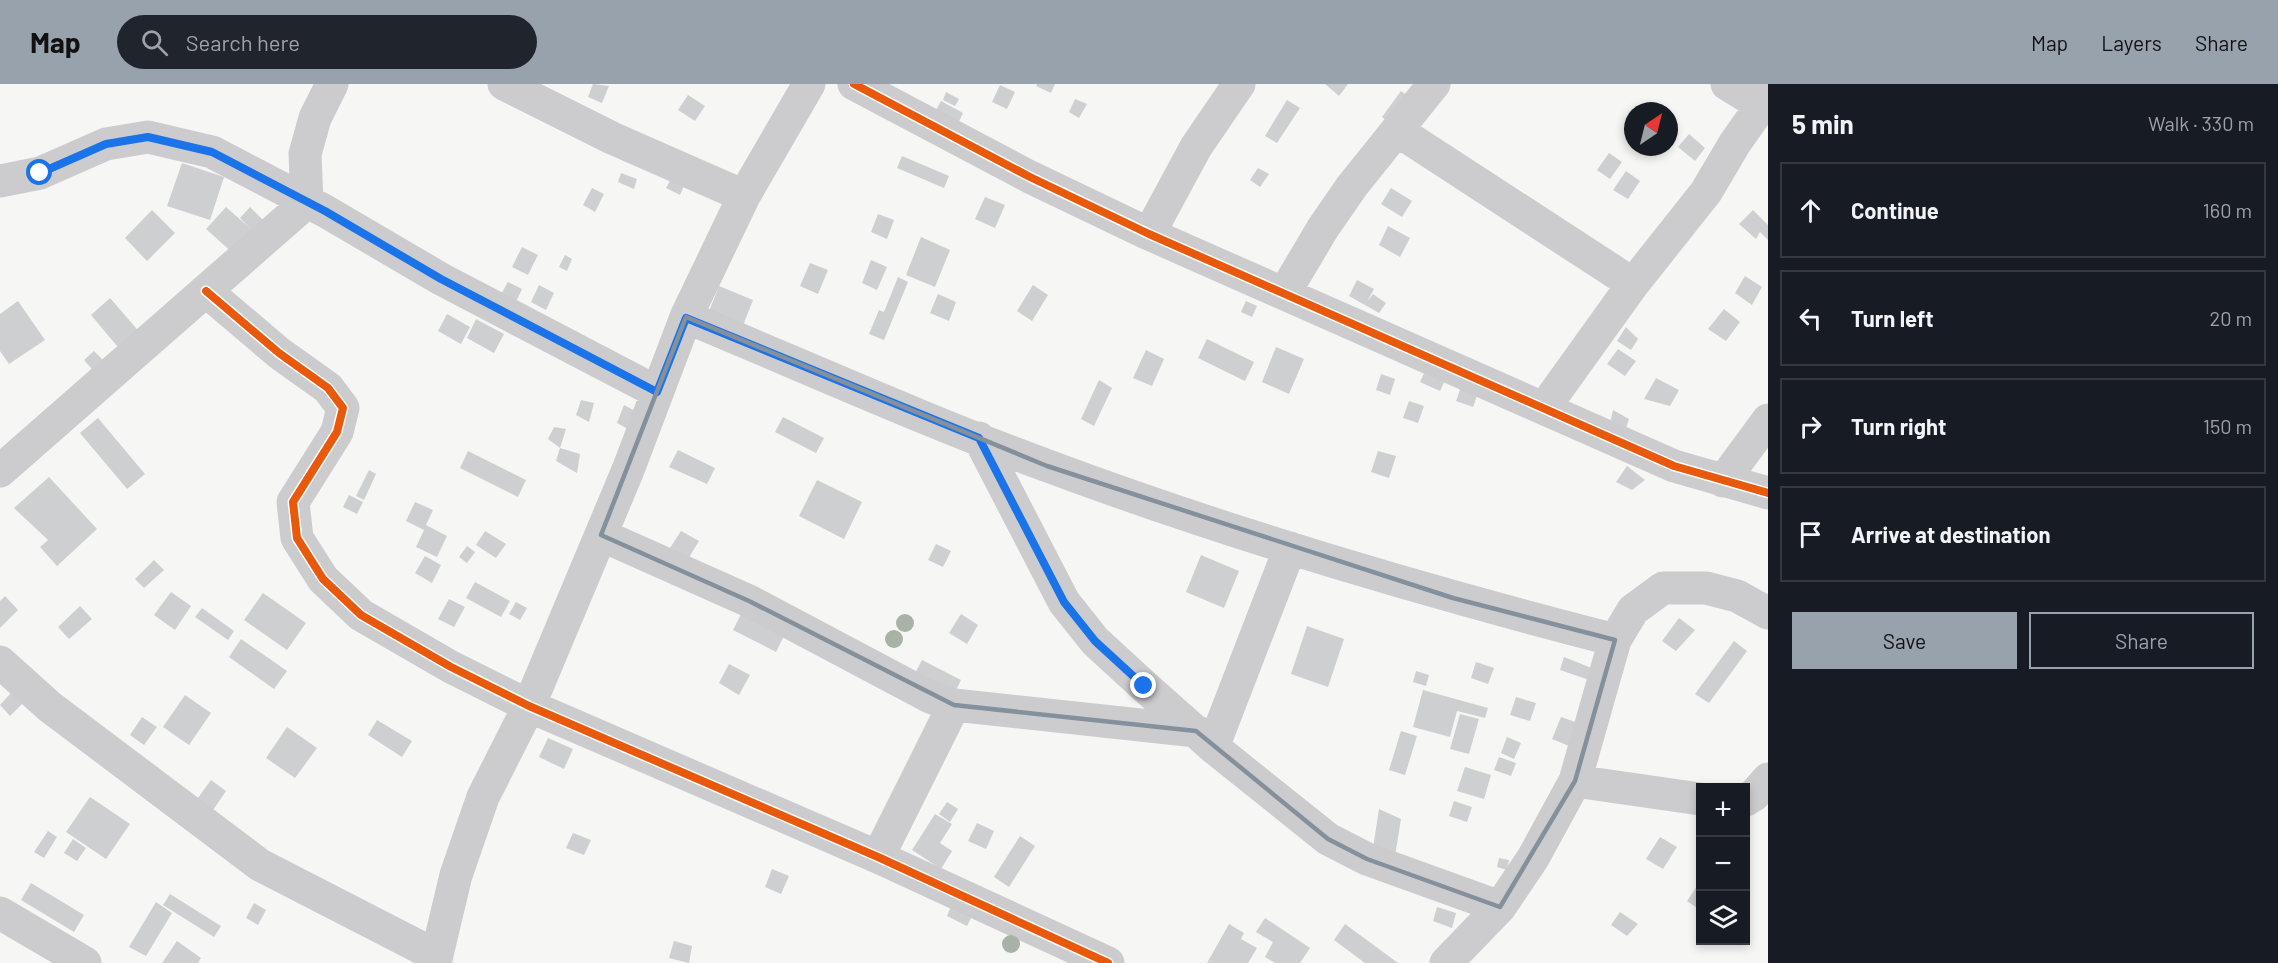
<!DOCTYPE html>
<meta charset="utf-8">
<style>
body{margin:0;font-family:Barlow,sans-serif;background:#20242c;color:#f1f3f6}
.controls{position:absolute;right:18px;bottom:18px;display:grid;overflow:hidden;border-radius:0px;box-shadow:0 3px 9px #0003}
.controls button{width:54px;height:54px;display:grid;place-items:center;padding:0;border:0;border-bottom:2px solid #363941;background:#171b24;color:#f1f3f6;font:30px sans-serif}
.compass{position:absolute;left:1624px;top:18px;width:54px;height:54px;border-radius:50%;background:#171b24;box-shadow:0 3px 9px #0003;rotate:35deg}
.stop{position:absolute;width:18px;height:18px;margin:-14px;border:4px solid #1a73e8;border-radius:50%;background:#fff}
.stop.end{background:#1a73e8;border-color:#fff;box-shadow:0 2px 6px #0008}
.list{margin:0;padding:0;list-style:none}
h2{display:flex;justify-content:space-between;align-items:center;height:78px;margin:0;padding:0 24px;font-size:26px}
h2 small{font-size:20px;font-weight:400;color:#9ea1a6}
.list li{display:grid;grid-template-columns:39px 1fr auto;gap:18px;align-items:center;box-sizing:border-box;height:96px;margin:0 12px 12px;padding:0 12px;border:2px solid #363941;border-radius:0px}
.list b{display:block;font-size:22px;white-space:nowrap}
.list em{font-size:20px;font-style:normal;color:#9ea1a6}
.actions{display:flex;gap:12px;padding:18px 24px}
.actions a{flex:1;padding:14px 0;border:2px solid #98a2ac;border-radius:0px;text-align:center;font-size:21px;color:#98a2ac}
.actions .main{background:#98a2ac;color:#111}
.icon{flex:none;width:33px;height:33px;fill:none;stroke:currentColor;stroke-width:2;stroke-linecap:round;stroke-linejoin:round}
.map{position:relative;flex:none;width:1768px;height:879px;overflow:hidden}
header{display:flex;align-items:center;gap:36px;box-sizing:border-box;height:84px;padding:0 30px;background:#98a2ac;color:#111}
header strong{font-size:28px}
nav{display:flex;gap:33px;margin-inline-start:auto;font-size:21px}
.search{width:420px;height:54px;background:#20242c;display:flex;align-items:center;gap:15px;box-sizing:border-box;padding:0 21px;border-radius:33px;color:#9ea1a6;font-size:22px}
main{display:flex}
aside{flex:1;background:#171b24}
.map>svg:first-child{display:block}
</style>
<header>
<strong>Map</strong>
<div class="search"><svg class="icon" aria-label="search" viewBox="0 0 24 24"><circle cx="10" cy="10" r="6"/><path d="M15 15l6 6"/></svg>Search here</div>
<nav><a>Map</a><a>Layers</a><a>Share</a></nav>
</header>
<main>
<div class="map">
<svg width="1768" height="879" viewBox="0 0 1768 879">
<rect width="100%" height="100%" fill="#f6f6f5"/>
<path fill="#cecfd0" d="M593,0l16,2 -7,17 -14,-6z
M1037,0h18l-4,9 -15,-7z
M1325,0h23l-9,12z
M1000,1l15,7 -8,17 -15,-7z
M1401,7l14,10 -20,26 -13,-10z
M946,8l13,7 -4,7 -12,-6z
M688,11l17,11 -10,15 -17,-11z
M1075,15l12,5 -8,14 -10,-6z
M1287,16l13,8 -23,35 -12,-7z
M941,17l22,12 -6,13 -23,-12z
M1689,50l16,14 -10,13 -17,-14z
M1609,69l13,9 -12,17 -13,-9z
M902,72l47,20 -5,12 -47,-20z
M182,79l42,14 -14,43 -43,-14z
M1258,84l11,6 -9,13 -10,-7z
M1626,87l14,10 -12,18 -15,-9z
M621,89l16,6 -3,10 -16,-7z
M674,89l13,6 -7,16 -14,-7z
M592,104l12,6 -9,18 -12,-7z
M1391,104l21,13 -10,16 -21,-13z
M985,113l20,8 -10,23 -20,-9z
M226,123l25,22 -11,-11 10,-11 18,18 -33,30 -29,-26z
M152,126l23,23 -28,28 -22,-23z
M1753,126l15,15v15l-8,-8 -4,7 -17,-15z
M878,130l16,6 -7,19 -16,-7z
M1388,142l22,12 -10,19 -21,-12z
M921,153l29,13 -15,37 -29,-12z
M522,163l16,8 -10,20 -16,-8z
M565,171l7,4 -5,12 -8,-4z
M871,176l16,7 -10,23 -15,-7z
M810,179l18,7 -10,24 -18,-8z
M1745,192l17,11 -10,18 -17,-12z
M898,193l10,5 -24,58 -15,-6 10,-24 5,2z
M1357,196l17,9 -7,13 6,-8 13,9 -7,10 -30,-17z
M508,198l14,7 -7,15 -15,-8z
M539,201l15,8 -8,17 -15,-8z
M1033,201l15,10 -16,26 -15,-10z
M719,202l34,14 -11,28 -34,-14z
M938,210l18,8 -7,19 -19,-8z
M110,214l32,37 -20,17 -31,-37z
M18,217l27,39 -36,24 -9,-13v-37z
M1246,217l11,5 -5,11 -11,-5z
M1724,225l16,13 -14,19 -18,-12z
M447,230l23,13 -9,17 -23,-13z
M476,235l28,15 -10,19 -27,-15z
M1626,243l12,12 -7,11 -14,-9z
M1207,255l47,23 -9,19 -47,-23z
M1276,263l28,12 -15,35 -27,-12z
M1618,265l18,12 -11,15 -18,-12z
M1146,266l18,9 -12,27 -19,-8z
M94,267l14,14 -11,10 -13,-15z
M1426,285l20,9 -6,13 -20,-9z
M1381,290l14,5 -5,16 -14,-5z
M1656,294l23,12 -9,16 -26,-7z
M1099,296l13,8 -18,38 -13,-7z
M1462,300l17,6 -6,17 -17,-6z
M581,316l13,3 -5,19 -13,-7z
M1409,317l15,5 -6,17 -15,-5z
M624,321l13,7 -9,17 -11,-6z
M1613,326l16,9 -4,12 -16,-3z
M783,333l41,21 -8,15 -41,-21z
M98,334l47,56 -18,15 -47,-56z
M554,343l12,2 -6,19 20,6 -3,19 -21,-12 4,-13 -12,-9z
M678,366l37,18 -8,16 -38,-17z
M468,367l58,29 -8,17 -58,-29z
M1378,367l18,5 -7,22 -18,-6z
M1627,382l18,14 -13,10 -16,-8z
M369,386l7,4 -12,26 -8,-4z
M49,393l48,52 -40,37 -17,-19 8,-7 -34,-32z
M817,396l45,22 -18,37 -45,-23z
M349,411l14,7 -6,12 -14,-7z
M415,418l18,8 -7,15 21,11 -10,21 -21,-10 8,-17 -18,-9z
M485,447l21,13 -10,14 -20,-13z
M681,447l18,10 -11,18 -18,-11z
M936,460l15,7 -8,16 -15,-7z
M467,462l8,6 -8,11 -8,-6z
M1201,471l38,16 -15,37 -38,-16z
M425,472l16,9 -9,18 -17,-10z
M154,476l10,10 -20,18 -9,-9z
M475,498l35,19 -9,16 -35,-19z
M171,508l20,14 -16,24 -21,-15z
M263,509l43,30 -19,27 -43,-30z
M5,512l13,14 -18,18v-27z
M449,515l16,8 -11,20 -16,-8z
M516,518l11,6 -7,12 -11,-6z
M80,522l12,13 -23,20 -11,-12z
M202,524l32,23 -6,9 -33,-23z
M742,528l43,22 -9,18 -43,-22z
M961,530l17,11 -11,19 -18,-11z
M1679,534l16,12 -19,21 -14,-10z
M1307,542l37,13 -16,48 -37,-13z
M241,555l46,32 -13,18 -45,-32z
M1734,557l13,10 -38,52 -14,-9z
M1564,573l35,14 -4,11 -35,-12z
M922,576l39,20 -10,20 -39,-21z
M1476,578l18,6 -6,16 -17,-6z
M729,580l21,11 -11,20 -20,-12z
M1416,587l13,4 -3,11 -13,-4z
M1423,606l65,18 -3,10 -28,-7 -7,26 -37,-10z
M12,608l11,11 -13,13 -10,-11z
M185,611l26,18 -22,32 -26,-18z
M1516,613l20,6 -6,18 -20,-6z
M1460,630l19,5 -10,35 -19,-5z
M142,633l15,10 -13,18 -14,-10z
M1561,633l20,7 -7,24 -22,-9z
M377,636l35,21 -10,16 -34,-22z
M287,643l30,21 -22,30 -29,-20z
M1401,647l16,5 -12,39 -16,-5z
M1507,653l14,6 -7,16 -13,-6z
M548,654l25,11 -9,20 -25,-12z
M1499,673l17,6 -5,13 -17,-6z
M1465,683l26,8 -7,24 -27,-8z
M211,696l15,11 -15,22 -16,-11z
M90,713l40,27 -24,35 -40,-27z
M1454,717l18,6 -5,15 -18,-6z
M947,718l11,7 -8,13 -11,-8z
M1379,725l22,10 -6,37 -22,-8z
M935,730l17,10 -12,19 12,8 -11,18 -29,-19z
M977,739l17,8 -8,18 -18,-8z
M48,747l9,6 -13,21 -10,-6z
M573,749l18,7 -7,15 -18,-7z
M1020,752l15,10 -26,41 -15,-10z
M1660,753l17,10 -14,22 -17,-10z
M73,755l13,9 -9,13 -13,-8z
M1499,774l10,2 -2,10 -10,-3z
M772,785l17,7 -8,18 -16,-7z
M1700,798v28l-13,-9z
M31,799l53,32 -10,17 -53,-32z
M170,810l51,32 -7,11 -51,-32z
M156,818l16,11 -26,43 -17,-9z
M254,819l12,7 -8,15 -12,-7z
M951,822l21,10 -5,10 -20,-10z
M1437,823l19,6 -4,15 -19,-7z
M1620,828l18,12 -11,12 -16,-11z
M1265,834l45,30 -10,15h-25l-10,-6 8,-15 -17,-10z
M1229,840l15,9 -3,6 16,9 -9,15h-41z
M1345,840l53,39h-33l-31,-23z
M177,857l24,17 -3,5h-36z
M674,857l18,5 -3,17 -20,-5z"/>
<g fill="none" stroke-linecap="round" stroke-linejoin="round">
<path stroke="#ccccce" stroke-width="33" d="M504,0l108,54 132,58
M854,0l176,93 119,57 525,232 94,27
M1727,0l34,21
M1398,47l235,153
M0,97l40,-8 66,-29 42,-7 64,15 113,59 116,68 216,113
M1149,150l47,-87 43,-63
M206,207l73,62 49,35 15,20 -6,24 -44,70 4,36 26,41 38,36 90,52 78,39 349,151 230,106
M1285,208l38,-64 29,-42 82,-102
M686,233c120,50 240,104 362,149 185,69 376,125 567,174
M1544,324l89,-124 73,-92 29,-49 33,-47
M979,354l85,164 31,39 49,45 69,61 115,92 39,20 133,48
M0,387l307,-269 -2,-48 10,-36 17,-34
M1723,397l45,-61
M601,451l148,66 181,96 24,8 242,26
M0,578l50,45 210,158 177,91
M1213,663l77,-199
M1575,697l40,-141 18,-30 30,-22h43l31,8 31,17
M1746,716l8,-5 14,-16
M878,773l76,-152
M0,829l85,50
M435,879l21,-88 27,-78 46,-91 99,-236 58,-153 58,-121 65,-112
M1446,879l54,-56 33,-49 42,-77 125,18"/>
<defs>
<path id="cycleway" d="M854,0l176,93 119,57 525,232 94,27
M206,207l73,62 49,35 15,20 -6,24 -44,70 4,36 26,41 38,36 90,52 78,39 349,151 230,106"/>
</defs>
<use href="#cycleway" stroke="#fff" stroke-width="11"/>
<use href="#cycleway" stroke="#e8590c" stroke-width="8"/>
</g>
<g fill="#a8b2a6">
<circle cx="905" cy="539" r="9"/>
<circle cx="894" cy="555" r="9"/>
<circle cx="1011" cy="860" r="9"/>
</g>
<g fill="none" stroke-linecap="round" stroke-linejoin="round">
<path stroke="#1a73e8" stroke-width="8" d="M40,89l66,-29 42,-7 64,15 113,59 116,68 216,113 29,-74 293,120 85,164 31,39 49,45"/>
</g>
<path fill="none" stroke="#84909c" stroke-width="4.5" stroke-linejoin="round" d="M686,233l361,149 406,132 162,42 -40,141 -75,126 -133,-48 -39,-20 -132,-108 -242,-26 -205,-104 -148,-66z"/>
</svg>
<div class="controls">
<button>+</button>
<button>−</button>
<button><svg class="icon" aria-label="layers" viewBox="0 0 24 24"><path d="M12 4l9 5-9 5-9-5zM3 14l9 5 9-5"/></svg></button>
</div>
<svg class="compass" viewBox="-18 -18 36 36"><path d="M0-13l5 13h-10z" fill="#e53935"/><path d="M0 13l5-13h-10z" fill="#9ea1a6"/></svg>
<div class="stop" style="left:40px;top:89px"></div>
<div class="stop end" style="left:1144px;top:602px"></div>
</div>
<aside>
<h2>5 min<small>Walk · 330 m</small></h2>
<ul class="list">
<li><svg class="icon" aria-label="ahead" viewBox="0 0 24 24"><path d="M12 20V5M6 11l6-6 6 6"/></svg><div><b>Continue</b></div><em>160 m</em></li>
<li><svg class="icon" aria-label="left" viewBox="0 0 24 24"><path d="M17 20v-9H6M10 6l-5 5 5 5"/></svg><div><b>Turn left</b></div><em>20 m</em></li>
<li><svg class="icon" aria-label="right" viewBox="0 0 24 24"><path d="M7 20v-9h11M14 6l5 5-5 5"/></svg><div><b>Turn right</b></div><em>150 m</em></li>
<li><svg class="icon" aria-label="arrive" viewBox="0 0 24 24"><path d="M6 21V4h12l-3 4 3 4H6"/></svg><div><b>Arrive at destination</b></div></li>
</ul>
<div class="actions"><a class="main">Save</a><a>Share</a></div>
</aside>
</main>
